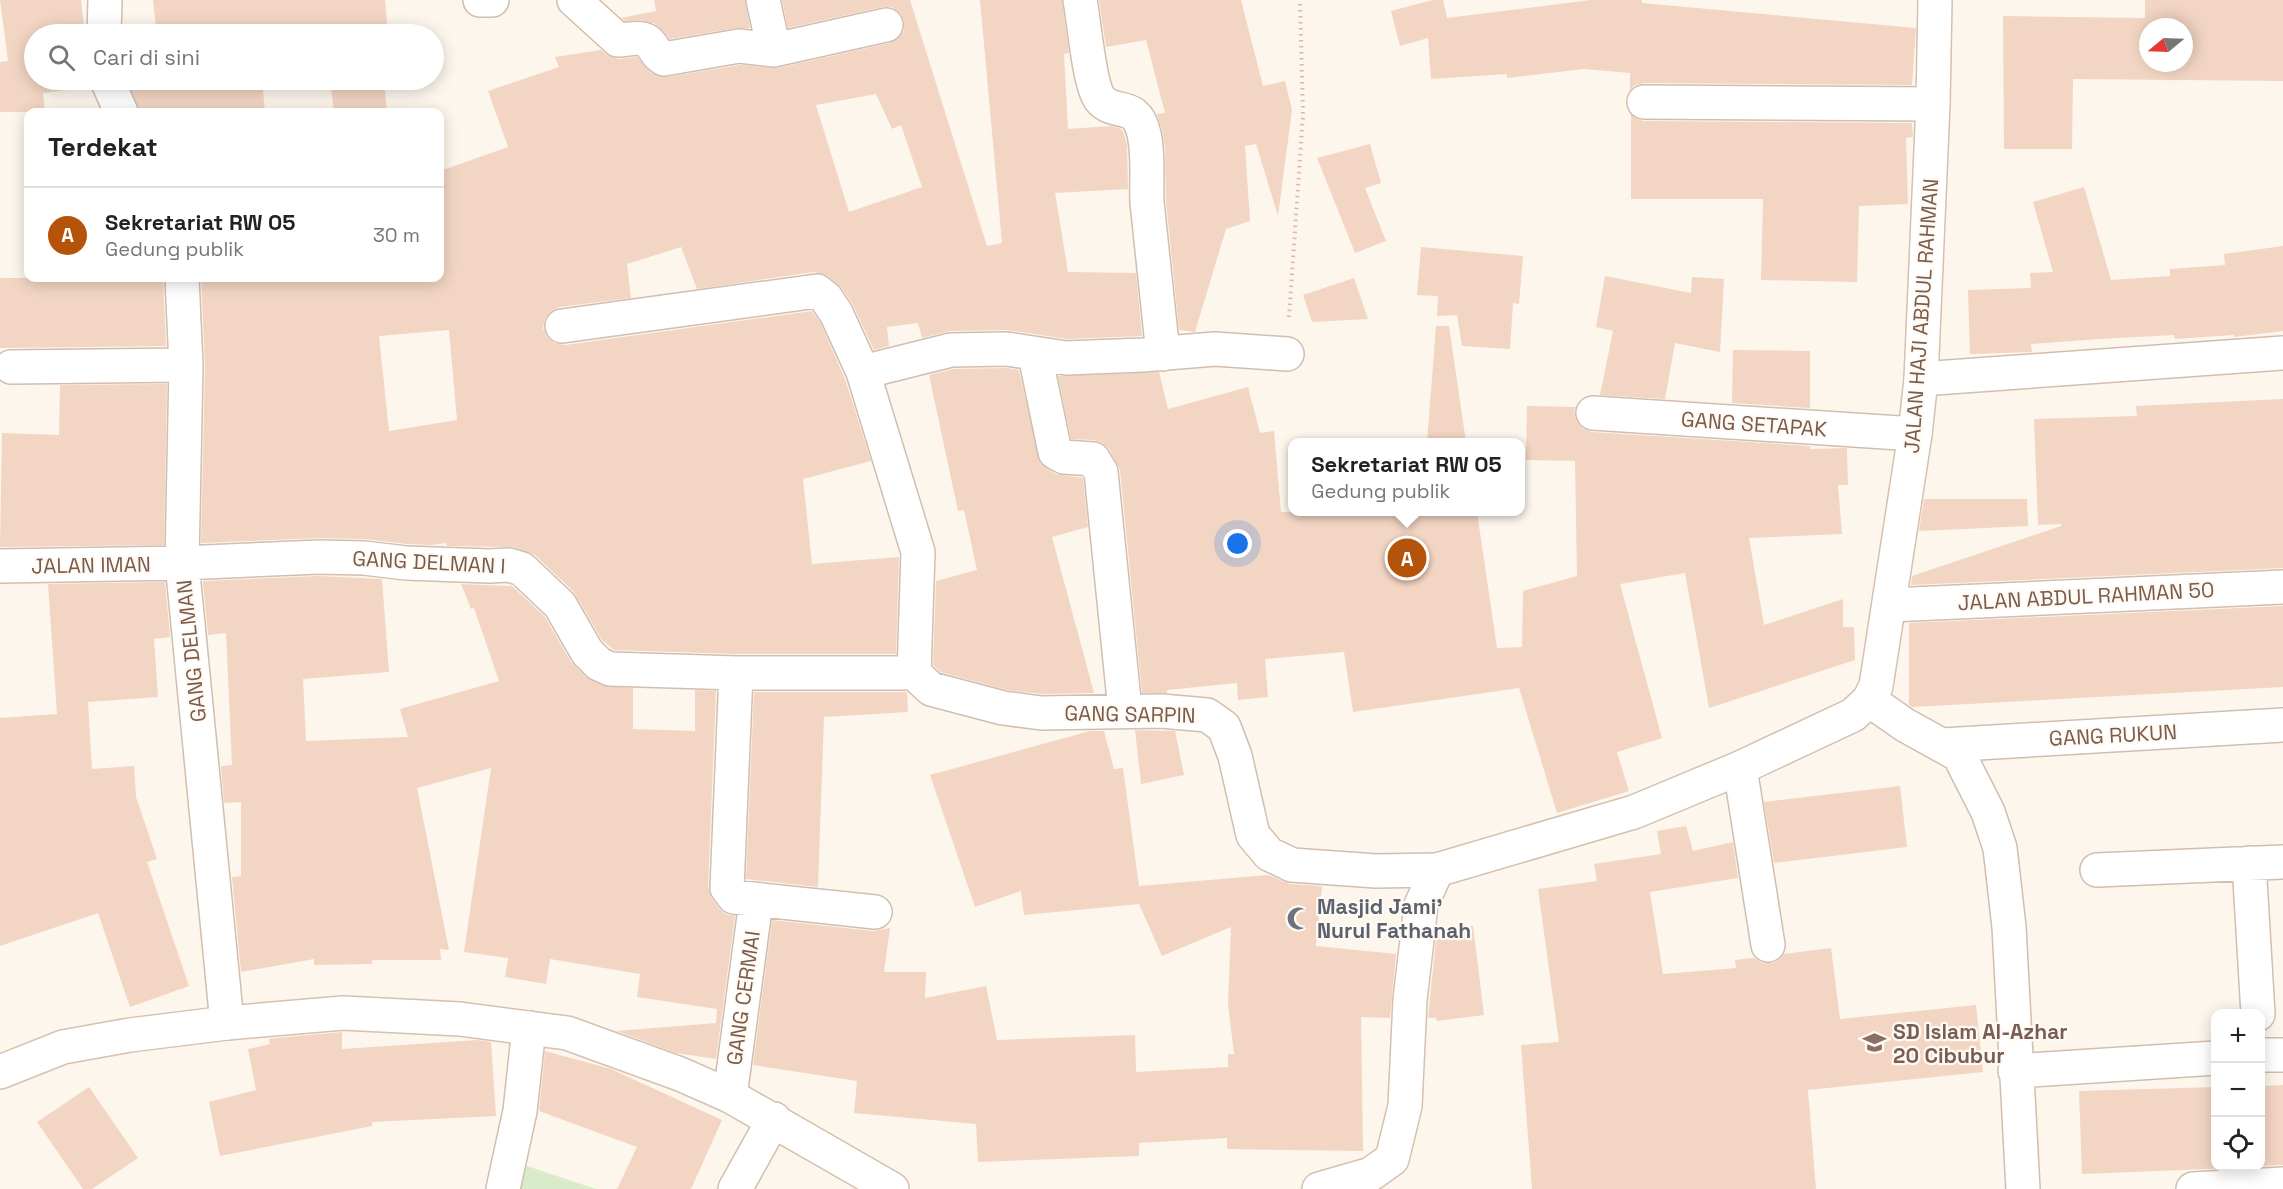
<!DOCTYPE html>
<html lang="id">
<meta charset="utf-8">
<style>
body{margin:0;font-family:"Space Grotesk",sans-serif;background:#f2f2f2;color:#222}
.controls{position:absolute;right:18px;bottom:18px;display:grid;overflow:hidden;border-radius:12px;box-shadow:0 3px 15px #0003}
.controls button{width:54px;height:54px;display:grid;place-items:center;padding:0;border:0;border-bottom:2px solid #e0e0e0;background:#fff;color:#222;font:30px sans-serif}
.compass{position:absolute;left:2139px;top:18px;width:54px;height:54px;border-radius:50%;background:#fff;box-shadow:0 3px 15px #0003;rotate:251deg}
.you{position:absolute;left:1238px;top:544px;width:21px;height:21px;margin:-15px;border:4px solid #fff;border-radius:50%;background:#1a73e8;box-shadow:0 0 0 9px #1a73e833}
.badge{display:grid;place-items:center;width:39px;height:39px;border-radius:50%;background:#b45309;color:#fff;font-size:20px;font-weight:700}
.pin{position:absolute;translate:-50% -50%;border:3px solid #fff;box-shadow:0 2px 6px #0006}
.popup{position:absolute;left:1288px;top:438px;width:237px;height:78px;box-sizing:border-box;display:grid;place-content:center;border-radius:12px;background:#fff;filter:drop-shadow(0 2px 4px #0005);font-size:20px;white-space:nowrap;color:#767676}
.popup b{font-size:22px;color:#222}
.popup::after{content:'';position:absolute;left:50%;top:100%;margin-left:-12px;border:12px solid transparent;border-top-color:#fff}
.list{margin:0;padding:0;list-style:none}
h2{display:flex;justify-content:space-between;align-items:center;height:78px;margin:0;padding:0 24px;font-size:26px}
h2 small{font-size:20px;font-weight:400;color:#767676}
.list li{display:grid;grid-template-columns:39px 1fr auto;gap:18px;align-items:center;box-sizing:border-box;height:96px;padding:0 24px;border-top:2px solid #e0e0e0}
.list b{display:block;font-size:22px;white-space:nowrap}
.list p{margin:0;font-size:20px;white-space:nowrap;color:#767676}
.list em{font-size:20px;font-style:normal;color:#767676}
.icon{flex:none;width:33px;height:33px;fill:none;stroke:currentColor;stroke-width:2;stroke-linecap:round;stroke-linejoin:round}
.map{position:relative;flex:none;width:2283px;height:1189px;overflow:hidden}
.search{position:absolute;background:#fff;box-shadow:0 3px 15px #0003;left:24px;top:24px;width:420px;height:66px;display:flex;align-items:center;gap:15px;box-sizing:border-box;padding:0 21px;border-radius:33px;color:#767676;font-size:22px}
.panel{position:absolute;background:#fff;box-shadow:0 3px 15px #0003;left:24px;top:108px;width:420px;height:174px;border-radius:12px}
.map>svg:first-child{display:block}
</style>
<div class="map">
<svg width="2283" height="1189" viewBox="0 0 2283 1189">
<rect width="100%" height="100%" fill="#fdf6ec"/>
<path fill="#d8ecc9" d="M509,1160l87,29h-97z"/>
<path fill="#f3d5c3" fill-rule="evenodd" d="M0,0h81l4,34h-51v46h55l1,7 -47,6 2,19h-45v-50l8,-1z
M153,0h232l3,34h-265v-1l33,-4z
M654,0h91l5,28h-14l-66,11 -6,-8 -10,-8 -13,-3 -16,1 -4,-3 35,-7z
M782,0h128l77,246 15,-3 -22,-243h82l7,53 -5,1 4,75 43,-3 8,2 4,3 4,14 1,44 -73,4 13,79 68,1 6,63 -75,3 -60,-9 -57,1 -28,7 -4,-15 -31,4 2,19 -15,4 -22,-47 -11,-16 -13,-11 -14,-4 -117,17 -16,-42 -54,17 4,34 -72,9 -8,4 -6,7 -2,10 4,9 7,6 11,2 247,-34 8,11 25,57 26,82 -68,18 9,85 87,-7 -3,97h-160l-122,-4 -12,-10 -29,-49 -38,-36 -21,-8 -67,-1 -1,-3 -14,2 -25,-1 -43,-5 -45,-1 -118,5 4,-178 -4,-87h239v-107l68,-24 -20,-56 71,-24 -4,-10 46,-7 5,4 12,5 19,-2 14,16 16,4 73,-12 38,3 112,-25 9,-5 5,-8v-9l-4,-8 -8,-6h-10l-94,21zM876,94l16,35 9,-4 21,62 -73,25 -33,-107zM449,330l8,90 -68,11 -10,-95z
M1099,0h142l22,86 22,-5 7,29 -14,106 -22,-72 -11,2 5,75 -24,8 -31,103 -16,-2 -13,-129 -1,-53 -3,-18 -5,-16 8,-1 -19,-73 -40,7z
M1433,0h10l4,18 144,-18h51v3l274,25 -4,57 -268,-2 -9,2 -5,5v-17l-46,-4 -77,9v-4l-76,5 -3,-41 -28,8 -9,-35z
M2145,0h138v81l-210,-2 -1,70h-68l-1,-133 142,2zM2148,27h36v36h-36z
M127,80h135l3,32h-126z
M330,80h54l3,32h-53z
M1631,114l4,4 9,3 268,2 1,14 -7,1 2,66 -49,2 -2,76 -96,-2 2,-81h-132z
M1370,144l11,39 -16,5 21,53 -31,12 -38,-95z
M2084,187l27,93 59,-4v-7l55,-4 -1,-11 59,-8v85l-49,6v-2l-59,4 -1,-4 -74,4 -69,5 1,8 -62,2 -2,-64 63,-2 -1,-15 23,-1 -20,-70z
M1421,247l102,9 -4,48 -6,-1 -3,46 -48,-3 -5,-31 -20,1 1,-20 -21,-1z
M1605,276l86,17 1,-16 32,2 -4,73 -45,-9 -10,56 -65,-4 13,-64 -17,-4z
M0,278h163l3,68 -166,2z
M1354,278l14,41 -56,3 -9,-27z
M1436,326h13l17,116h-39z
M1733,350l77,1v57l-78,-5z
M1006,368l13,2 21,93 15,11 28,4 5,49 -36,10 42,156 -52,1 -35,-4 -67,-18 -7,-7 3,-84 41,-11 -13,-60 -6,1 -29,-136 24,-6z
M1159,372l9,37 80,-22 12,46 14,-2 7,81h196l20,136 25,-1 1,-56 54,-15 -2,-115 -49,-1 1,-54 49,1 -2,5 3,10 6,7 9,3 218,14v3l37,-1 1,37h-10l4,49 -93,4 15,87 79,-26v28h11l1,33 -146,48 -24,-135 -65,11 42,154 -45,14 12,39 -72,22 -38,-125 -166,24 -9,-60 -79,7 3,38 -30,3 -1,-17 -70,7v3h-25l-22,-223 -11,-21 -6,-6 -9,-3 -23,-1 -13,-63z
M167,384l-3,161 -164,2 2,-114 57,2 1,-50z
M2283,399v169l-372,17 1,-9 149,-50v-2l-23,1 -4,-106 103,-3 -1,-10z
M1924,499h103l1,27 -109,5z
M319,576l63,3 7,93 -86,7 3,62 102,-4 -8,-28 99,-28 -25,-73 -3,1 -10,-25 51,2 33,31 26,45 15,15 17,9 30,2v41l62,2v-41l21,1 -8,196 4,12 8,10 5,5 10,2 -19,143 -40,-6 -59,-22 99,-8 1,-14 -80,-12 3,-23 -90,-15 -4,25 -41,-7 3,-19 -44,-6 27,-184 -74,20 32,162 -9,-1 1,11h-69v4l-58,1v-6l-73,13 -9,-95 9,-1v-74l-17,1 -3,-37 11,-1 -6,-132 -18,2 -5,-54z
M165,582l5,55 -16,2 4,58 -70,5 4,67 42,-3 2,31 21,62 -10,3 42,124 -59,21 -32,-94 -98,33v-228l57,-4 -9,-130z
M2283,606v81l-371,20 -3,-2v-82z
M754,692h153l1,20 -84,5 -6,170 -72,-8z
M1135,730l40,1 9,44 -43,9z
M1090,731h14l10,38 9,-1 16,118 129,-11 22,9 32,2 -6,60 80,8 -6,64 -29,-1 2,134 -136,-2v-11l-88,5v13l-161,6 -2,-38 -122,-11 3,-32 -104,-16 19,-145 101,11 17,-3 -6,44h42l-1,26 61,-12 11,54 138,-5 1,37 92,-5v-13h6l-6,-50 3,-77 -69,29 -23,-52 -115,11 -3,-24 -46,16 -45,-132z
M1900,786l7,61 -133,16 -10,-61z
M1686,826l7,25 40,-9 5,36 -88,14 13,82 73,-6 -1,-8 19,-2 8,5h10l7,-3 5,-6 47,-6 9,71 136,-14 7,67 -175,18 8,99h-284l-11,-144 38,-3 -21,-153 59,-8 -3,-17 67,-10 -4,-23z
M1473,926l11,89 -47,6 -1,-3h-8l9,-88z
M342,1032v17l136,-9 13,2 5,74 -124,6v4l-152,30 -11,-54 47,-12 -8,-41 22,-5 -1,-5 8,-1z
M545,1051l66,18 111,51 -31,69h-74l20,-42 -98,-36z
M2283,1085v80l-23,1v-80z
M89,1087l49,71 -46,31h-9l-46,-67z
M2216,1087v80h44l-178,7 -3,-83z"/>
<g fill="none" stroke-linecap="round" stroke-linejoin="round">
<defs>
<path id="street" d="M480,0h12
M574,0l44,40c8,0 17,-3 25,-1 11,3 11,16 21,20l75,-13 35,4 -11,-50
M1080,0c4,20 9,85 20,99 15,18 36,0 44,35 5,21 2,46 3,68 5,51 11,101 16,152
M104,34l1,-34
M774,50l112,-25
M107,80l14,32
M1644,102l289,2
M182,278l4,87 -4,198 45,460
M562,326l255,-35 9,7 10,15 27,59 55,180 -4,121
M1035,355l20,97 9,5 29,2 8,13 24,238
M11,367l175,-2
M863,372l88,-22 56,-1 59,9 76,-3 73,-6 72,5
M1921,379l362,-26
M1593,413l322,21
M0,566l182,-3 137,-6 45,1 42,5 83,3 20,-1 13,4 38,36 27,47 12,12 11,5 126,4h178
M1890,605l393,-18
M736,673l-9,215 7,9 141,15
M914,673l17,16 72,19 38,5 120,-2 46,4 17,12 11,29 18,79 16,19 23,11 84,6 61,-1
M1869,700l36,25 54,30 29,57 12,36 9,79 14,262
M1943,745l340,-20
M1740,768l28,177
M2249,863l9,151
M2097,870l186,-8
M2260,1055h23
M2015,1071l201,-13
M730,1096l26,-195
M503,1189l17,-78 9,-83
M735,1189l39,-70
M2193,1189l90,-5"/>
<path id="secondary" d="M0,1072l63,-25 67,-12 97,-12 116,-10 117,6 107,14 113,41 50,22 162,93
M1319,1189l52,-15 21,-15 13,-53 5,-106 11,-95 16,-35 197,-58 106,-44 113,-53 16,-15 7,-14 39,-252 6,-55 12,-275 2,-104"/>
</defs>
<use href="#street" stroke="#d1beb0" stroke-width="36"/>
<use href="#secondary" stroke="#d6c0b0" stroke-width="36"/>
<path stroke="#d9b8a5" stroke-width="4" stroke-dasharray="1.5 4.5" stroke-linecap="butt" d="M1289,317l14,-202 -3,-115"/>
<use href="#street" stroke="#fff" stroke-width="33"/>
<use href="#secondary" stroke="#fff" stroke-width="33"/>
</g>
<defs>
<symbol id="mosque-bare" viewBox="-9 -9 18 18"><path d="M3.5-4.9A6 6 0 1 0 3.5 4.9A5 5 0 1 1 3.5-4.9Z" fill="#6b7280" stroke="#fffaf3" stroke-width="2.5" paint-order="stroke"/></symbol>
<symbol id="school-bare" viewBox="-9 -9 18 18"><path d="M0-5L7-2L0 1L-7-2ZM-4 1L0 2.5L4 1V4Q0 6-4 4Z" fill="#8d6e63" stroke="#fffaf3" stroke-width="2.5" paint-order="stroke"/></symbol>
</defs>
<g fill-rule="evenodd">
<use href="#mosque-bare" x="1282" y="902" width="33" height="33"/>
<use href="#school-bare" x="1858" y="1026" width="33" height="33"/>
</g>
<g text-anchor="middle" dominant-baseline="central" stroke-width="4.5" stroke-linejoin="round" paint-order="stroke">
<g font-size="21" fill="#7a5c4d" stroke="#fffaf3">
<text transform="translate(1921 316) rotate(-86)">JALAN HAJI ABDUL RAHMAN</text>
<text transform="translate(1754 424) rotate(4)">GANG SETAPAK</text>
<text transform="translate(429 562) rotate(3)">GANG DELMAN I</text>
<text transform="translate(91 565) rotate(-1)">JALAN IMAN</text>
<text transform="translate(2086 596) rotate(-3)">JALAN ABDUL RAHMAN 50</text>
<text transform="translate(191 651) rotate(-96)">GANG DELMAN</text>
<text transform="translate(1130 714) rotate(1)">GANG SARPIN</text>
<text transform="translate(2113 735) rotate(-3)">GANG RUKUN</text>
<text transform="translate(743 998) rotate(-82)">GANG CERMAI</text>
</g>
<g font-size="21" font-weight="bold" fill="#5b616d" stroke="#fffaf3" text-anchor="start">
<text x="1317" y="906">Masjid Jami'<tspan x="1317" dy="24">Nurul Fathanah</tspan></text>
</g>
<g font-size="21" font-weight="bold" fill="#785e54" stroke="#fffaf3" text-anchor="start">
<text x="1893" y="1031">SD Islam Al-Azhar<tspan x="1893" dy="24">20 Cibubur</tspan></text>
</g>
</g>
</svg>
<div class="controls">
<button>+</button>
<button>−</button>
<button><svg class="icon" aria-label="locate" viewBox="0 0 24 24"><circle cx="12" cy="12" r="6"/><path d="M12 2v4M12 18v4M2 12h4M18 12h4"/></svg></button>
</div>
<svg class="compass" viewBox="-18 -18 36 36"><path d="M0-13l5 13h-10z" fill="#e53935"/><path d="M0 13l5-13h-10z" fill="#767676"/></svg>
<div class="you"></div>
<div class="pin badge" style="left:1407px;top:558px">A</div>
<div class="popup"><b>Sekretariat RW 05</b>Gedung publik</div>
<div class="search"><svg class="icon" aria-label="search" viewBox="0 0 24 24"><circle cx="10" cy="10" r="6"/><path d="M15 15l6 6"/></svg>Cari di sini</div>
<section class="panel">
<h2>Terdekat<small></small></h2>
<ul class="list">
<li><span class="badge">A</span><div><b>Sekretariat RW 05</b><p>Gedung publik</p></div><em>30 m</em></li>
</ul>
</section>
</div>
